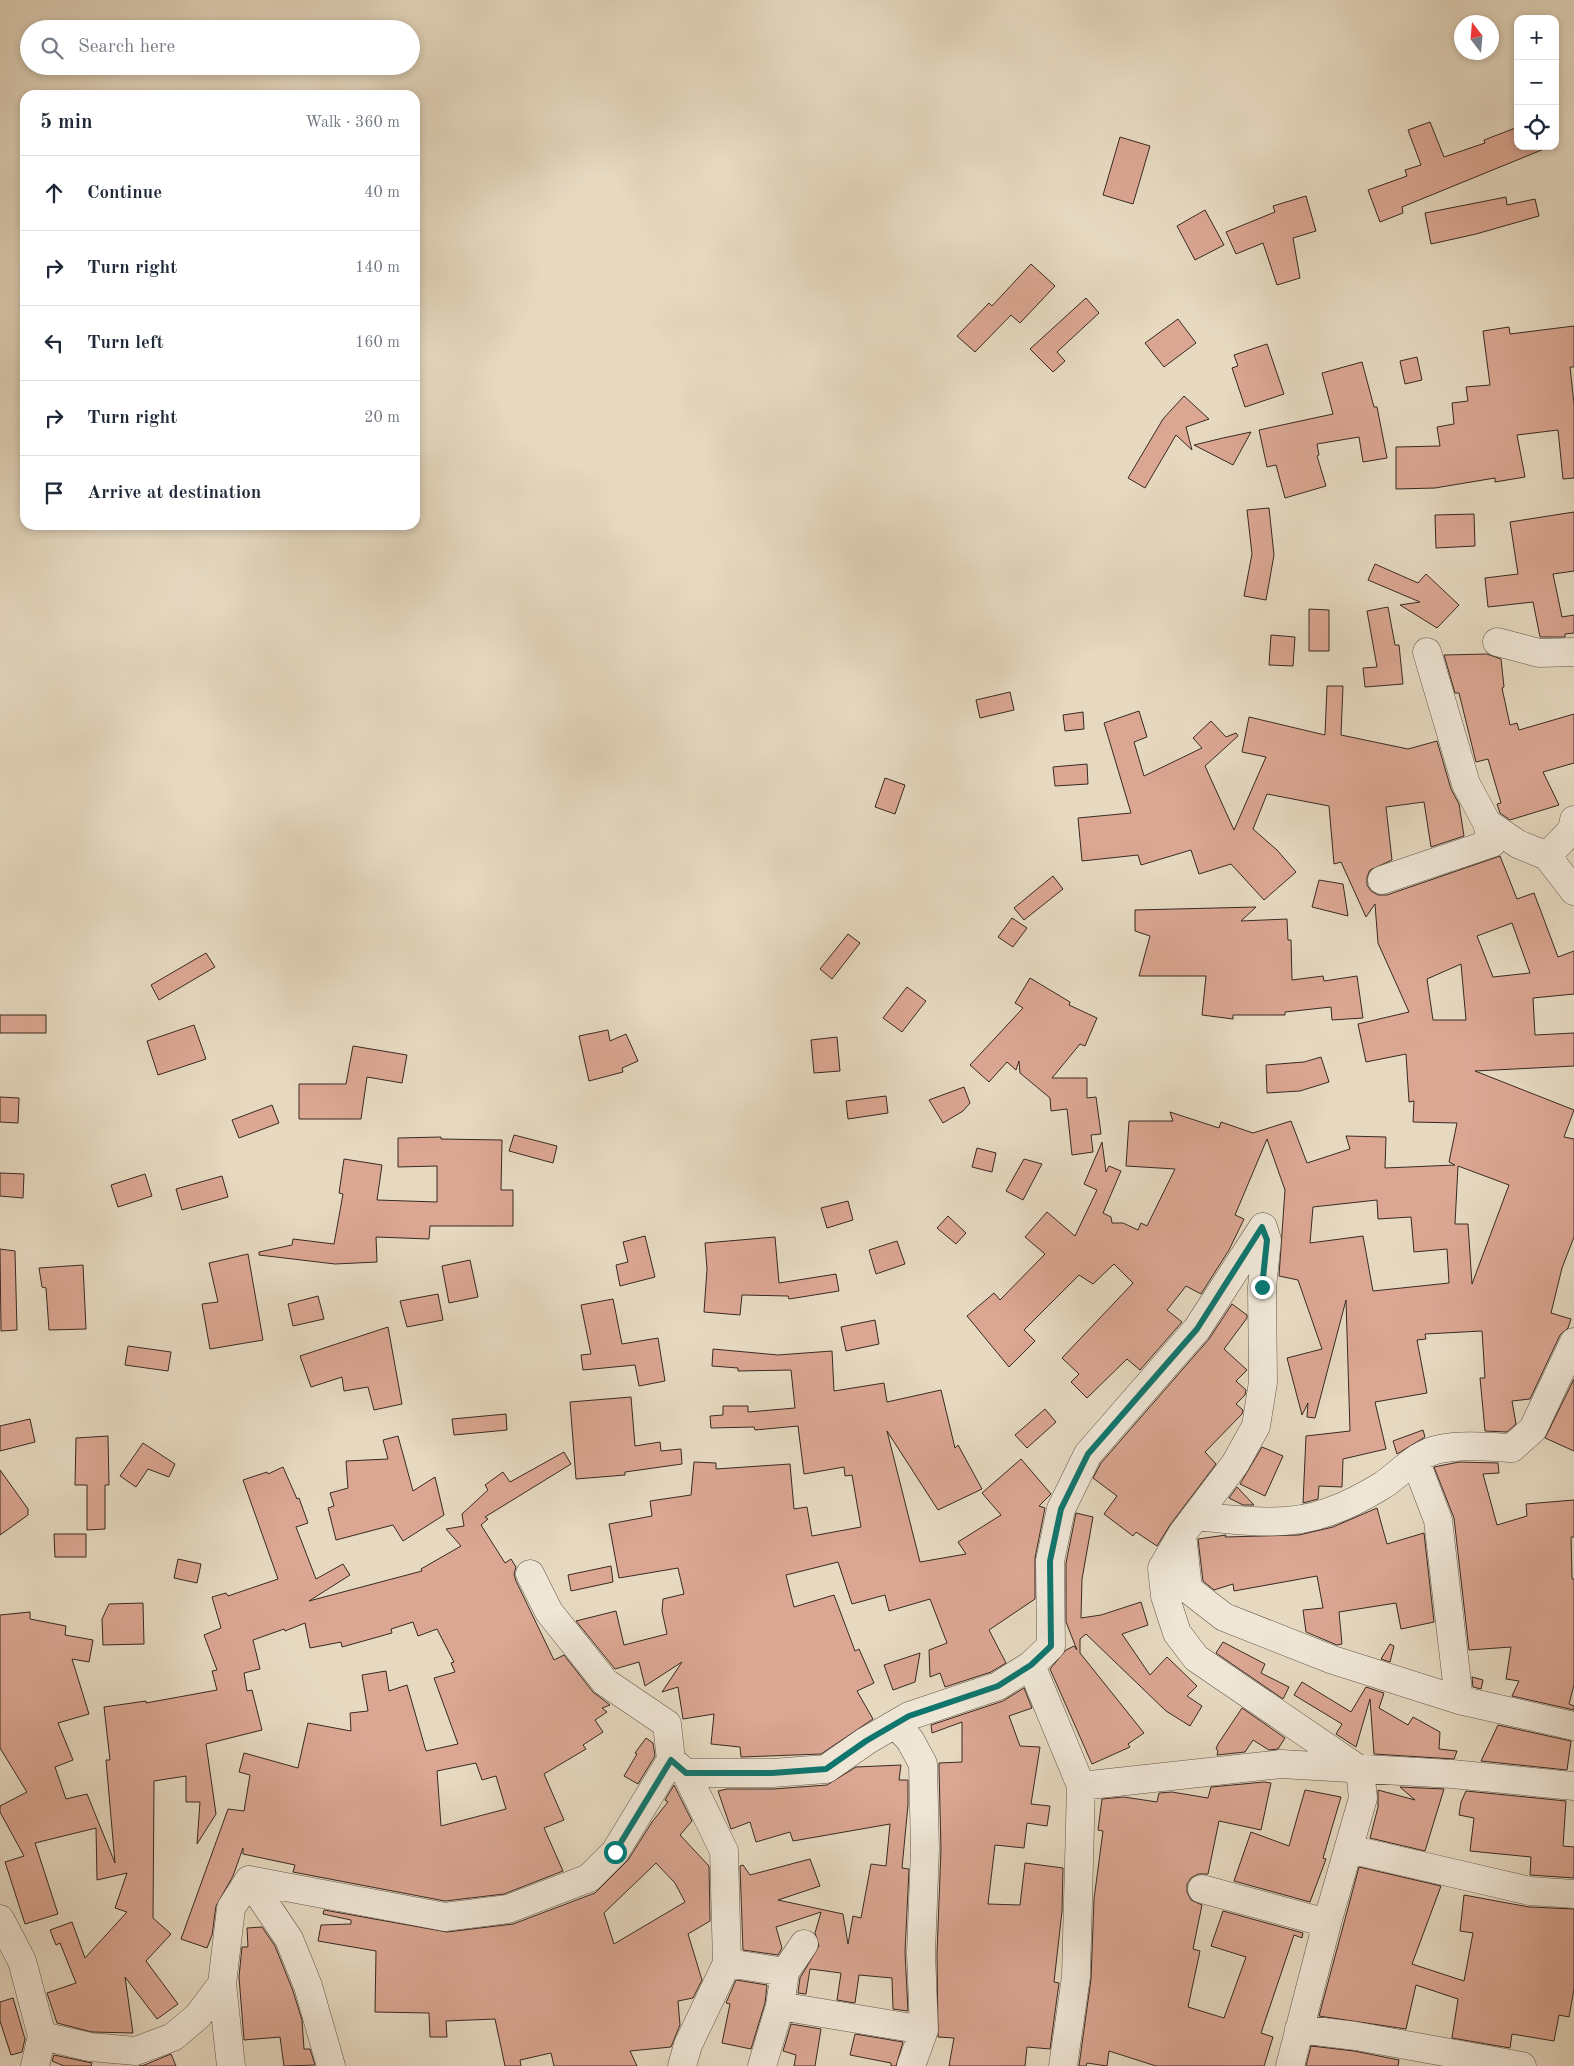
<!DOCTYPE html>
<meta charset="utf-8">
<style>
body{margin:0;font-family:"Old Standard TT",serif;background:#f2f2f3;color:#1f2937}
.controls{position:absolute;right:15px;top:15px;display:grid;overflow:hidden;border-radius:10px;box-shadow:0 2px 8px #0003}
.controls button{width:45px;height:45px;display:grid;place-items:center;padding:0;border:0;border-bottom:1px solid #e0e1e3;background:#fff;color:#1f2937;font:25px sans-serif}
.compass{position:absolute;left:1454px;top:15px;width:45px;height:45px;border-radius:50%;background:#fff;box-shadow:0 2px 8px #0003;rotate:344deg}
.stop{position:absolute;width:15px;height:15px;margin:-11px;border:4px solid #0f766e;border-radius:50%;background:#fff}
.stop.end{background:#0f766e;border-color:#fff;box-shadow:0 1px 5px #0008}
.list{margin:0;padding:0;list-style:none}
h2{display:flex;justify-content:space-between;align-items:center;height:65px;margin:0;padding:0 20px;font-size:21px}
h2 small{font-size:16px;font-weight:400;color:#747a83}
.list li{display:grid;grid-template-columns:32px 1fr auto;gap:15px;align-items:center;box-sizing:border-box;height:75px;padding:0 20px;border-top:1px solid #e0e1e3}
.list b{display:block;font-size:19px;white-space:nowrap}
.list em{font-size:16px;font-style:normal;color:#747a83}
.icon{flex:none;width:28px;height:28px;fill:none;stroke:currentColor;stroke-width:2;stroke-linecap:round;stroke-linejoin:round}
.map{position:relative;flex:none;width:1574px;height:2066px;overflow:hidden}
.search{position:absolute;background:#fff;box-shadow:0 2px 8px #0003;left:20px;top:20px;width:400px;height:55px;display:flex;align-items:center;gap:12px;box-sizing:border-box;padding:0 18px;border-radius:28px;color:#747a83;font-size:19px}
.panel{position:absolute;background:#fff;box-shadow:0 2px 8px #0003;left:20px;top:90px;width:400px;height:440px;border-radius:15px}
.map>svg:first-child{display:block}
</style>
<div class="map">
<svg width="1574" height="2066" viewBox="0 0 1574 2066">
<rect width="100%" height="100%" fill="#e6d9c0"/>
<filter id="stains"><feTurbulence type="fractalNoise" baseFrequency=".004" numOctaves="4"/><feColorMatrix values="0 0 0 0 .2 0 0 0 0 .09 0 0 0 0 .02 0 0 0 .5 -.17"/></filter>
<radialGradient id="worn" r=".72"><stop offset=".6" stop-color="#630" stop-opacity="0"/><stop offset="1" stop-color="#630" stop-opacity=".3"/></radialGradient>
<path fill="#dba692" stroke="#382a22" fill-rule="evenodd" d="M1430,122l14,35 41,-14 -1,-3 34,-13v19l31,1 -147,60 1,6 -23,9 -12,-32 39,-14 -2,-6 16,-5 -13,-35z
M1120,137l30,9 -17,58 -30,-9z
M1306,196l10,35 -23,7 7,40 -23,7 -14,-42 -27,11 -10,-22 49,-20 -2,-6z
M1506,197l1,8 28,-6 4,17 -63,18 -45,10 -6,-31z
M1205,210l19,35 -29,15 -18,-34z
M1031,264l24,22 -35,37 -9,-8 -36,37 -18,-16 32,-33 3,3z
M1086,298l13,15 -42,39 8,9 -12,11 -23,-23z
M1178,319l18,24 -32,24 -19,-24z
M1574,326v41h-4l4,37v74l-11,1 -5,-49 -41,5 8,42 -30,5v-4l-60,10 -39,1v-42l44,-1 -3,-19 17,-3 -2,-21 16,-2 -2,-14 24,-2 -7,-54 26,-4 1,7z
M1267,344l17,50 -39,13 -13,-39 6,-2 -4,-11z
M1417,357l5,23 -17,4 -5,-23z
M1362,362l12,45h3l10,51 -24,4 -4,-25 -42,7 2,11 -2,1 9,30 -41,12 -9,-33 -9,2 -8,-37 74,-16 -11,-41z
M1184,396l25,23 -23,8 6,23 -16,-15 -31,53 -17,-10 35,-59z
M1251,432l-18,33 -39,-20 29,-7z
M1269,508l5,47 -8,45 -22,-4 8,-42 -5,-44z
M1574,512v59l-21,3 9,43 12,-2v18l-9,1v3h-25l-7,-35 -45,5 -3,-29 33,-4 -8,-52z
M1474,514l1,32 -39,2 -1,-33z
M1375,564l43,19 8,-9 33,31 -22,23 -37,-23 20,-3 -52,-22z
M1388,607l7,38h4l4,39 -38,3 -2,-19 14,-1 -10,-56z
M1309,609l20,1v41h-20z
M1271,635l24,2 -2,29 -24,-1z
M1487,654l14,5 3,28 -2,1 8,37 7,-2 2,7 55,-16v49l-31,9 16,33 -49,15 -10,-7 -3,-9 4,-1 -13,-44 -12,3 -17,-69h-4l-11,-38z
M1327,686h16l-2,49 67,14 29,-8 14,48 8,15 5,32 -33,11 -7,-45 -38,5 6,53 -22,10 -3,7v8l4,6 7,4h9l113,-39 17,43 17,-6 24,64 16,-6v43l-41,4 2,37 39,-2v33l-99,5 99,39 -10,27 10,2v98l-12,31 -11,45 20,6 -3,9 -8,7 -30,64 -18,2 4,23 -9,8 -22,-1 -5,-53h5l-3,-47 -57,3 1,5 -9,1 10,53 -52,9 11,47 -43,10 -1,28 -23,-1 -1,13 -15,4 3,-67 44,-5 -4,-131 -31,118 -8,-1 1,-14 -6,12 -15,-57 35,-9 -24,-69 -19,-4 6,-86 -18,-51 -32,76 9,4 -15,31 -28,44 -15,-8 -19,24 15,12 -42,48 -13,-11 -40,39 -16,-16 8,-8 -17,-16 71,-75 -19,-19 -21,20 -14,-9 -55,55 11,11 -26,26 -42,-51 27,-23 6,7 45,-46 -20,-17 22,-25 28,24 22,-46 -13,-6 18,-42 4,30 3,-6 12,5 -18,42 8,4 1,6h11l15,7 3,-7 6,3 28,-57 -49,-3 3,-45h44l-3,-9 49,16 2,-6 32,11 38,-12 16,42 43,-14 -4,-13 40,1 -1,31 70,-3 -6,-3 8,-39 -44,-1 1,-21 -5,1 -3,-48 -40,8 -8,-38 51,-12 -31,-69 -3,-39 -9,13 -25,-55 -7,2 -5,-58 -62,-12 -14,35 24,21 19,22 -32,28 -33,-36 -32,10 -8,-24 -50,15 -3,-10 -56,6 -4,-43 53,-5 -27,-90 35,-12 8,26 -13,5 10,34 58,-28 -9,-10 18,-17 15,16 10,-4 2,3 -33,30 29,64 32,-73 -24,-5 7,-35 76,18zM1512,923l18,50 -37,4 -16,-41zM1461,964l5,56h-33l-6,-41zM1458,1166l51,19 -37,99 -4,-60h-13zM1377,1200l1,19 33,-2 3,35 33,-3 2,34 -76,8 -10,-55 -53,7 3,-36z
M1010,692l4,18 -34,8 -4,-18z
M1083,712l1,17 -19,2 -2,-16z
M1087,764l1,20 -33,2 -2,-19z
M885,778l20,7 -10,29 -20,-7z
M1053,876l10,13 -39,31 -10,-12z
M1319,880l24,4 5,32 -36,-9z
M1256,907l-15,14 46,-2 1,21h3l1,40 31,-4 1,5 33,-5 6,42 -31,2 -1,-13 -46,5v3h-52v4l-31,-4 4,-39h-67l11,-40 -15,-5v-21z
M1012,918l15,10 -14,19 -15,-10z
M848,934l12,9 -28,36 -12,-10z
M206,953l9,14 -56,33 -8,-15z
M1030,978l40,24 -1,3 28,13 -12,28 -5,-2 -28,34h35v20l9,-1 5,37 -10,1 2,17 -21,3 -5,-46 -16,2 -1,-13 -30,-25 -1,-12 -3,9 -9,-8 -18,20 -19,-17 53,-57 -8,-5z
M907,987l19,14 -24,31 -19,-14z
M0,1015h46v18h-46z
M194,1025l12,34 -48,16 -11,-34z
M608,1030l2,11 16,-7 12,27 -16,7 1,4 -34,9 -10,-45z
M837,1037l3,34 -26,2 -3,-33z
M353,1046l54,9 -5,28 -35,-6 -6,42h-62v-35h47z
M1321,1057l8,25 -29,9 -33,2 -1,-28 38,-3z
M964,1087l6,16 -7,8 -20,12 -14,-23z
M886,1096l2,17 -40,6 -2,-18z
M0,1097l19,1 -1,25 -18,-1z
M272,1105l7,18 -40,15 -7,-18z
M514,1135l43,11 -4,17 -44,-12z
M441,1137v2l61,1 -1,50h12v36h-83l-1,13 -53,-2 1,25 -42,2 -76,-9v-3l33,-7 1,-6 41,5 9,-50 -4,-1 5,-34 38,6 -5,35 60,2v-36l-39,1v-29z
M977,1148l19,5 -4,19 -20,-5z
M1024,1159l18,5 -19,36 -17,-9z
M0,1173l24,1 -1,24 -23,-2z
M145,1174l7,22 -34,11 -7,-22z
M222,1176l6,21 -46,13 -6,-21z
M848,1201l5,19 -26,8 -6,-20z
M948,1216l18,17 -10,11 -19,-16z
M645,1236l10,41 -35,9 -4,-21 12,-3 -5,-20z
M775,1237l4,46 57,-9 3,17 -50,8 -1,-3 -46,-1 -2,20 -36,-3 3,-43 -2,-26z
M897,1241l8,23 -29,10 -7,-24z
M0,1249l15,2 2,79 -16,1z
M248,1254l15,86 -53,9 -8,-45 16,-2 -9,-39z
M470,1260l8,37 -29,6 -7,-37z
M83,1265l3,64 -37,1 -3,-42 -4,-1 -3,-19z
M438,1294l5,26 -36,7 -7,-26z
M318,1296l6,23 -31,7 -5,-22z
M613,1299l9,45 36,-6 7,43 -26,5 -4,-21 -52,5 -2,-15 10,-1 -10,-49z
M1232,1304l15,11v3l-23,31 23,21 -11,11 10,9 -1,5 -9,9 7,6 -1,4 -37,38 11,12 -46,61 -13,21 -21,-14 -3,4 -29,-22 13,-18 -24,-18 8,-15 108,-124z
M875,1320l4,24 -33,7 -5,-24z
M388,1327l14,77 -28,6 -6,-23 -24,4 -2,-14 -31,10 -11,-31z
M128,1346l43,6 -3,19 -43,-6z
M713,1349l65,6 54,-4 2,40 50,-8 3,19 54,-12 14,58 3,-3 24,44 -44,21 -51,-79 33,131 46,-8 -8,-12 43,-27 -19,-22 39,-34 30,35 -12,12 6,2 -10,50v41l-46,31 17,33 -15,9 -46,15 -5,-14 -10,4 -1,-27 18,-7 -17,-44 -41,12 -4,-16 -33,9 -14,-42 -52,13 8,32 40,-12 21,56 4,-2 15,34 -17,8 16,28 -52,35 -80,3 -1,-10 -29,-3 3,-30 -31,5 -5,-32 -16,5 20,-30 -37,24 -6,-24 -24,7 -39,-48 40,-10 8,34 43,-11 -5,-23 1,-12 21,-5 -6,-26 -59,10 -10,-54 43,-8 -2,-15 41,-6 3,-33 22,1v6l74,-5 4,45 13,-2 5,29 49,-9 -9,-52 -7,1 -1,-9 -40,7 -6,-48 -43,4 -1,-3 -43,1 -1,-12 13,-1v-9h25v6l47,-4 -4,-38 -53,1v-3l-26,-2z
M1574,1379v72l-29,-13z
M631,1397l4,49 25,-4 1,9 20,-2 1,15 -57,8v3l-49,4 -6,-77z
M1045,1409l11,13 -29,26 -12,-13z
M506,1414l1,16 -53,5 -2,-16z
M30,1419l5,23 -35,9v-25z
M1423,1430l2,7 -28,17 -4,-13z
M108,1436l1,49h-4v44l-18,1v-45h-12l1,-47z
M398,1436l15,55 22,-14 9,38 -41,26 -10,-16 -57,15 -8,-32 6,-2 -4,-13 18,-5 -2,-27 42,-2 -5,-19z
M143,1443l32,21 -6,13 -21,-8 -12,18 -16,-11z
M1262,1447l21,9 -18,40 -25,-12z
M564,1452l7,12 -86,53 3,2 -7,6 24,38 6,-4 5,8 -2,7 2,7 38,79 10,-5 29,37 17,13 -8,3 5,4 -12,8 8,12 -20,13 3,4 -42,25 20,46 -20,8 19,43 -59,23 -59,7 -152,-29 2,-7 -52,-11v-6l-10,28 -17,30 -4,29 -5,13 -26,-9 47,-130 16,2 6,-36 -11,-3 5,-19 54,15 10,-45 43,8 -1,-18 18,-2 -6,-36 24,-4 3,20 18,-6 19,66 32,-7 -24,-66 21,-6 -4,-9 3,-1 -17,-33 -19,7 -5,-14 -22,7 1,4 -50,14 -1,-5 -31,6 -5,-25 -20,8 -1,-2 -31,11 7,29 -16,4 3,18 5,-1 10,40 -56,14 10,70 -19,30 3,-42h-14v-26l-32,5 -1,137 18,16 -25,27 32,43 -21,15 -32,-42 8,56 -41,-1 -35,-9 -10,-30 29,-10 -16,-40 -4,2 -6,-15 22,-8 13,36 42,-46 -12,-4 12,-35 -30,7 -1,-52 -61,15 23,71 -33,10 -20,-62 19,-6 -24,-44v-6l27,-14 -27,-44v-133l30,-3v7l36,7 -1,9 28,5 -4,22 -17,-3 17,55 -31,9 15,37 -18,7 11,32 21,-5 28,69 -9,-103h4l-6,-53 42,-6v2l71,-13 -5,-19 5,-1 -13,-35 17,-7 -9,-31 14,-4 2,3 50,-17 -35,-99 24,-8 1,2 15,-7 14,32 2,-1 9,25 -12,4 20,52 27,-15 7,11 -41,26 113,-30 -1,-2 40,-23 -15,-17 18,-3 -2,-12 26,-24 -3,-5 18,-13 7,10zM476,1763l6,17 14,-4 10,33 -65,17 -4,-55z
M1459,1462l39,1 1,10 -16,1 14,51 30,-9 -1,-12 48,-4v37h-3l1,42h2v106l-5,19 5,2v4l-62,-14 7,-15 -13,-2 5,-32 -42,3 -15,-132 -20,-51z
M0,1470l28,39v6l-28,20z
M1237,1487l17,18h-11l-14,-7z
M1377,1508l10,36 37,-11 10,89 -33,7 -5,-26 -57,9 3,32 -5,1 -31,-13 -3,-22 20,-2 -6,-32 -83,15 -1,-7 -19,6 -11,-9 -5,-42 28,-4 -1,2 74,-2 34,-8z
M1076,1513l17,4 -11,62 -1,39 20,-3 40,-13 7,23 -26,9 28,41 17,-18 30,29 -10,10 15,10 -12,20 -24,-15 -80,-77 -6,5v14l64,80 -16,11 2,3 -38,17 -42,-95 16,-19 8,-4 3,4 -11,-28v-59z
M54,1534h32v23h-31z
M178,1559l23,5 -4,19 -23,-5z
M611,1566l2,16 -42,9 -3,-16z
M143,1603l1,41 -41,1 -1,-26 7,-15z
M1223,1642l42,22 -4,9 28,14 -6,12 -67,-46z
M1390,1644l4,2 -4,16 -9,-3z
M920,1653l-5,29 -22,8 -9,-25z
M1472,1677l11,3 -2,9 -8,-2z
M1302,1682l49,30 15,-25 18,6 -5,15 29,17 5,-8 27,15 -1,17 18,2 -3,8 -80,-5 -4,-55 -14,48 -20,-13 6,-10 -48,-29z
M1024,1688l8,20 -23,8 11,30 20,1 -9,57 19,2 -3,20 -20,-3 -3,25 -29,-3 -7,59 32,1 5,-42 38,5 -1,43 -8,71 5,1 -9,66 -23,-2 -2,19h-76l5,-28 -16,-1 -1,-84 4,-104 -2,-81v-5l23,-1v-40l-30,11 -1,-8 72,-24z
M1242,1708l43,30 -7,11 -9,1 -16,-10 -8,12 -28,3 1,-4 -2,-2 2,-5z
M1498,1725l73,16 -4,29 -86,-9z
M646,1738l7,5 2,13 -17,28 -14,-8 13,-22 -2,-1z
M901,1765l-2,15h9v25l-6,63 7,1 -4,83 3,59 -15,-2 -1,-31 -33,-3 -4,28 -18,-3 4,-27 -31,-4 -4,25 -8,-1 2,-15 19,-32 -4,-13 6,-21 -45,15 6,21 -4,7 -35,-5 -3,-84 3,-1 7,10 60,-16 10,27 -42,14 65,14 5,30 5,-28 8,2 10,-54 15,2 4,-42 -97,17 -3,-9 -34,10 -6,-20 -19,7 -13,-38 9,-2h46l54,-4 29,-18z
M1264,1782l7,1 -10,47 -42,-9 -11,53h-10l-7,4 -4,6v8l4,8 11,5 -9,44 7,2 -12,56 36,11 22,-61 -35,-11 12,-35 80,22 -1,5 -8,-3 -33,98 12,4 -9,29h-108l-47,-15 -2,15 -20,-3 -1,3h-7l12,-87 3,-80 9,-68 -5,-1 4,-31 22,-2 33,5 2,-9 13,-1 36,6 3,-11z
M674,1785l18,36 -12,14 29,31 1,55 -22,13 14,46 -9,18 -15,3 2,24 -9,22 -41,4 7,15h-83l-3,-13 -31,7 1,6h-16l-10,-47 -49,2 1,16h-17l-1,-24 -54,-1 1,-61 -58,-10 3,-16 30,-1v-4l-28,-6 1,-4 123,22 66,-8 82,-31 33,-33 24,-38 16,-20 -3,-2zM656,1863l19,20 10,19 -71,42 -10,-31z
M1400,1787l44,2 -19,62 -55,-13 8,-31v-17l37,10z
M1305,1790l36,7 -18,61 3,1 -16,43 -76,-21 17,-49 38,14z
M1466,1791l100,10 -3,45 11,1v31l-44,-3 1,-18 -61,-6 4,-33 -15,-3 2,-13z
M1359,1867l82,19 -29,78 52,17 9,-48 -13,-2 4,-36 65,12 45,2v80l-5,28 -10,-2 -5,26 -42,-7 -2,14 -58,-10 6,-39 -42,-14 -10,44 -87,-13z
M262,1927l13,19 18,45 9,29 2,29h6l5,16 -31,1 -4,-29 -36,3 -5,-63 3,-30h6l-1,-19z
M736,1980l31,5 -2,18 -14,46 -29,-6 8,-39 -4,-1z
M13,1998l12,41 -3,13 -11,3 -11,-34v-19z
M791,2024l30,5 -6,37h-21l2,-11 -13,-4z
M855,2034l48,8 -7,24h-5v-3l-41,-8z
M1311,2046l43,5 45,9 -1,6h-92z
M171,2054l5,12h-37h3z
M54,2055l33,7 5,1 -1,3h-27l-12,-5z"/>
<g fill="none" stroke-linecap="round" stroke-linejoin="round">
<defs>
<path id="minor" d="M1497,642l42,11 35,-1
M1487,823l31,21 29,12 27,35
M1547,856l25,-26 2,-10
M1382,880l110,-37 -5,-20 -21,-39 -39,-132
M1263,1227l4,13 -5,47 1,95 -7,44 -21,38 -53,70 -20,34 3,28 12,37 19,25 164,112 3,28 -36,125 -37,143
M1415,1460l23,60 21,180
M1196,1516c43,4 90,12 132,-4 18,-6 39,-17 55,-27 18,-12 34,-32 57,-36 24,-5 48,-2 72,-1l21,-19 41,-87
M1182,1534l6,55 36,28 109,43 126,40 115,26
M530,1574l19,38 56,70 62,42 4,36 15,13 38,78 3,112 -39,82 -6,21
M1031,1665l50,121 -5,191 -13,89
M896,1725l14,15 13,24 2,85 -4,104 3,77 -13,36
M686,1773h86l54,-4 40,-28 43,-25 89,-30 33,-21 20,-19 -1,-85 11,-52 27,-55 109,-125 66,-102
M1081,1786l200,-22 171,10 122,12
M1349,1849l181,42 44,3
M249,1880l196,37 63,-8 81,-31 26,-26 56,-92
M249,1880l40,59 19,47 23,80
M1202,1889l125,34
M0,1919l22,42 20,75 -7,30
M727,1963l58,9
M222,1984l9,82
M780,2006l144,24
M1299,2029l57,7 166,30
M42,2036l48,11 46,4 37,-14 25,-21 24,-32 9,-76 18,-28
M762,2066l18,-60 5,-34 19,-28"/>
</defs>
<use href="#minor" stroke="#64564a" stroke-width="29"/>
<use href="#minor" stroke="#efe6d6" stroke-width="28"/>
</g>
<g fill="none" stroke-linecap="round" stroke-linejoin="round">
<path stroke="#0f766e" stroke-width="6" d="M615,1852l56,-92 15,13h86l54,-4 40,-28 43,-25 89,-30 33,-21 20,-19 -1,-85 11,-52 27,-55 109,-125 65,-102 5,13 -5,47"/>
</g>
<rect width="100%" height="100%" filter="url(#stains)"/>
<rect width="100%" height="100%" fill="url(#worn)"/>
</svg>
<div class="controls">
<button>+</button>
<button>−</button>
<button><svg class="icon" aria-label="locate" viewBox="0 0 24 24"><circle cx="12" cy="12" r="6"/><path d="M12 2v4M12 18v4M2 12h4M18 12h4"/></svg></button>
</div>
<svg class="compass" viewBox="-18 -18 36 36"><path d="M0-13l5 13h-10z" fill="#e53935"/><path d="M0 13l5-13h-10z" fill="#747a83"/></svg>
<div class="stop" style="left:615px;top:1852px"></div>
<div class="stop end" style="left:1262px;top:1287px"></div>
<div class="search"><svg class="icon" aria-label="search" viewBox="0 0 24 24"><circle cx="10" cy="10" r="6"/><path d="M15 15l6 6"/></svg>Search here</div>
<section class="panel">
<h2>5 min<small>Walk · 360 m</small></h2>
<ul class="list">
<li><svg class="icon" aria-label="ahead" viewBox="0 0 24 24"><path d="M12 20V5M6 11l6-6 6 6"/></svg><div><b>Continue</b></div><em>40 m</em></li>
<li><svg class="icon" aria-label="right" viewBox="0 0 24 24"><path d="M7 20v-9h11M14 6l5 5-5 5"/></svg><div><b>Turn right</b></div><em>140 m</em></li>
<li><svg class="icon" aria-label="left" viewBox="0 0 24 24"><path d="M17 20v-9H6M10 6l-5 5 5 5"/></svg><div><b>Turn left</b></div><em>160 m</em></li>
<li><svg class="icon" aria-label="right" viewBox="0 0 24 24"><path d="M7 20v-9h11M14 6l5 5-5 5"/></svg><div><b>Turn right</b></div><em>20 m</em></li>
<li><svg class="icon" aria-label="arrive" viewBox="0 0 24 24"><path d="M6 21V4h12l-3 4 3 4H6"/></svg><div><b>Arrive at destination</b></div></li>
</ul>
</section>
</div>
